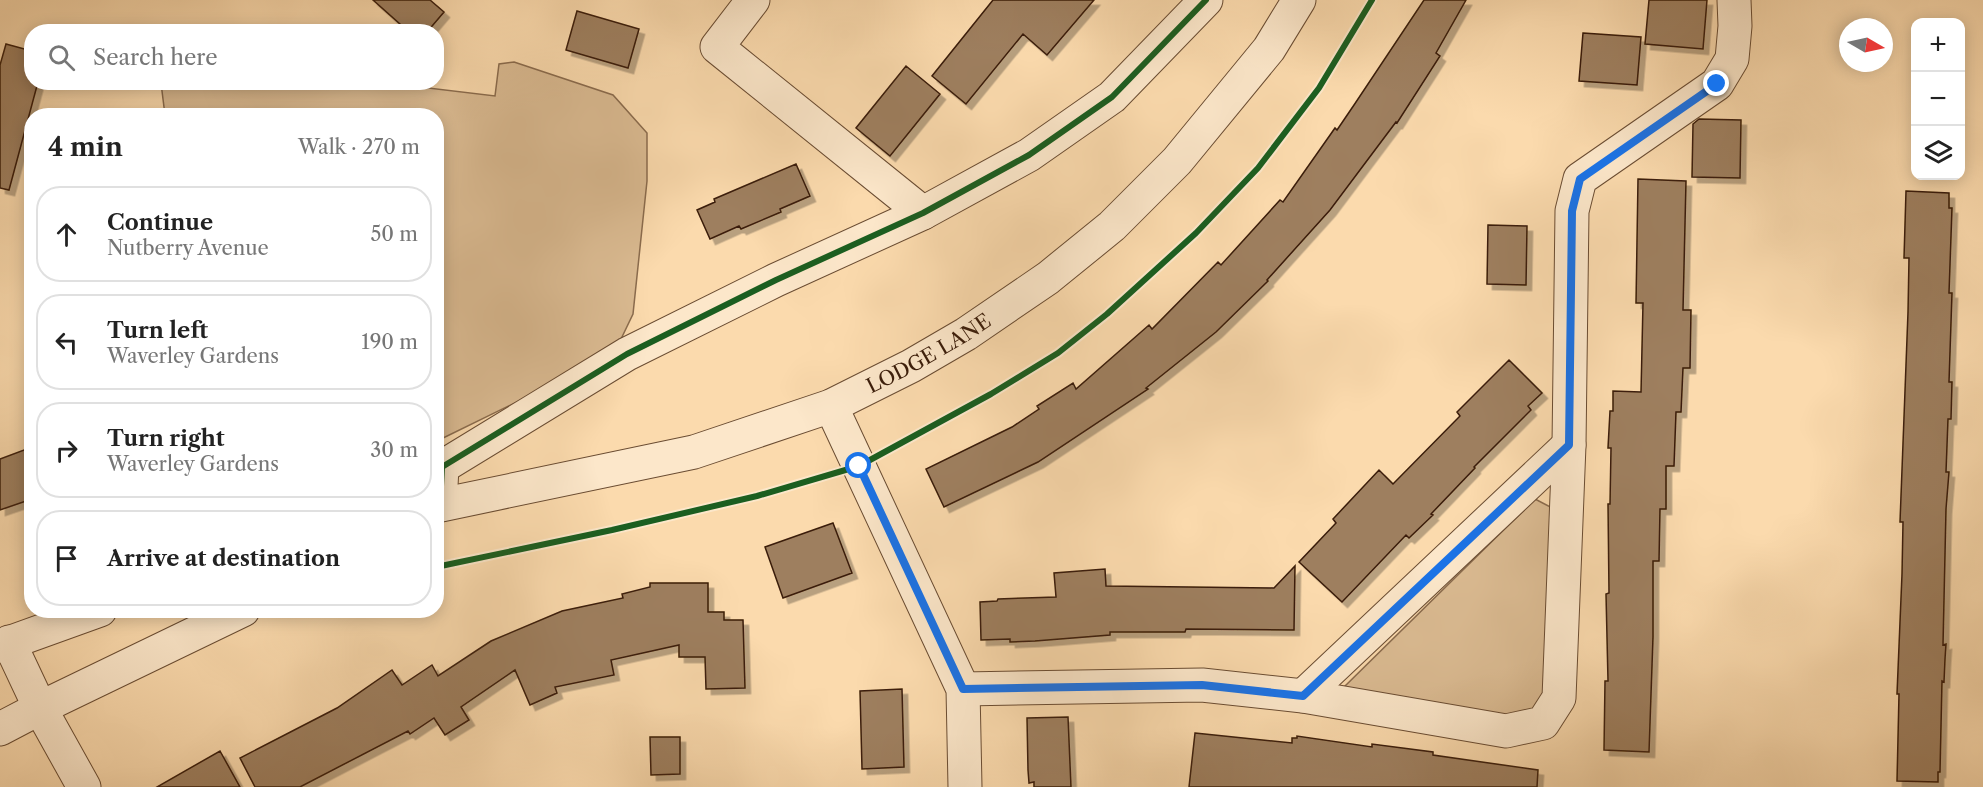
<!DOCTYPE html>
<meta charset="utf-8">
<style>
body{margin:0;font-family:"Libre Caslon Text",serif;background:#f6f6f6;color:#222}
.controls{position:absolute;right:18px;top:18px;display:grid;overflow:hidden;border-radius:12px;box-shadow:0 3px 15px #0003}
.controls button{width:54px;height:54px;display:grid;place-items:center;padding:0;border:0;border-bottom:2px solid #e0e0e0;background:#fff;color:#222;font:30px sans-serif}
.compass{position:absolute;left:1839px;top:18px;width:54px;height:54px;border-radius:50%;background:#fff;box-shadow:0 3px 15px #0003;rotate:99deg}
.stop{position:absolute;width:18px;height:18px;margin:-14px;border:4px solid #1a73e8;border-radius:50%;background:#fff}
.stop.end{background:#1a73e8;border-color:#fff;box-shadow:0 2px 6px #0008}
.list{margin:0;padding:0;list-style:none}
h2{display:flex;justify-content:space-between;align-items:center;height:78px;margin:0;padding:0 24px;font-size:26px}
h2 small{font-size:20px;font-weight:400;color:#767676}
.list li{display:grid;grid-template-columns:39px 1fr auto;gap:18px;align-items:center;box-sizing:border-box;height:96px;margin:0 12px 12px;padding:0 12px;border:2px solid #e0e0e0;border-radius:24px}
.list b{display:block;font-size:22px;white-space:nowrap}
.list p{margin:0;font-size:20px;white-space:nowrap;color:#767676}
.list em{font-size:20px;font-style:normal;color:#767676}
.icon{flex:none;width:33px;height:33px;fill:none;stroke:currentColor;stroke-width:2;stroke-linecap:round;stroke-linejoin:round}
.map{position:relative;flex:none;width:1983px;height:787px;overflow:hidden}
.search{position:absolute;background:#fff;box-shadow:0 3px 15px #0003;left:24px;top:24px;width:420px;height:66px;display:flex;align-items:center;gap:15px;box-sizing:border-box;padding:0 21px;border-radius:24px;color:#767676;font-size:22px}
.panel{position:absolute;background:#fff;box-shadow:0 3px 15px #0003;left:24px;top:108px;width:420px;height:510px;border-radius:24px}
.map>svg:first-child{display:block}
</style>
<div class="map">
<svg width="1983" height="787" viewBox="0 0 1983 787">
<defs>
<filter id="shadow"><feDropShadow dx="5.5" dy="5.5" stdDeviation="0" flood-color="#0004"/></filter>
</defs>
<rect width="100%" height="100%" fill="#fbdaad"/>
<filter id="stains"><feTurbulence type="fractalNoise" baseFrequency=".00333" numOctaves="4"/><feColorMatrix values="0 0 0 0 .2 0 0 0 0 .09 0 0 0 0 .02 0 0 0 .5 -.17"/></filter>
<radialGradient id="worn" r=".72"><stop offset=".6" stop-color="#630" stop-opacity="0"/><stop offset="1" stop-color="#630" stop-opacity=".3"/></radialGradient>
<path fill="#daba91" stroke="#8a6b4d" stroke-width="1.5" d="M514,62l99,33 34,38v48l-14,133 -12,25 -90,56 -94,46 -1,-325 -271,-1 -4,-32 217,-1 117,14 4,-32z
M1535,499l23,12 -2,175 -29,32 -186,-28z"/>
<path fill="#9e7f5e" stroke="#3a1c09" stroke-width="1.5" filter="url(#shadow)" d="M373,0h57l14,12 -17,20h-18z
M993,0h101l-47,55 -24,-21 -57,70 -34,-28z
M1424,0h42l-30,53 4,3 -43,67 -1,-1 -66,88 -63,70 1,1 -52,51 -70,56 2,1 -110,73 -94,45 -18,-38 86,-42 27,-18 -2,-3 36,-23 3,6 73,-64 3,4 66,-67 3,3 59,-65 3,2 52,-74 2,2 17,-25z
M1649,0h58l-4,49 -58,-5z
M577,11l62,18 -11,39 -62,-18z
M1583,33l58,4 -4,48 -58,-4z
M6,44l26,7v31h6l-29,108 -9,-2v-123z
M906,66l34,28 -50,62 -34,-28z
M1699,119l42,1 -1,58 -48,-1 1,-53z
M796,164l14,32 -30,13 1,3 -40,17 -2,-3 -29,13 -13,-29 18,-8 -1,-3z
M1638,179l48,2 -3,129h8l-1,58h-7l-2,44h-5l-2,54h-8v43h-6l-1,52h-6v76l-4,115 -45,-2 1,-69h3l-2,-87 3,-1 -1,-89h2l1,-56h-3l2,-37h3v-20l28,1 2,-89h-7z
M1906,191l43,2v15h3l-3,85h3l-3,89h3l-1,37h-3l-2,53h3l-3,37 -3,136 3,-1 -1,15 -1,23 -2,-1 -2,91h-2v10l-41,-1 2,-87h-2l5,-120 1,-52h-3l8,-210 1,-54h-5z
M1488,225l39,1 -1,59 -39,-1z
M1509,360l33,33 -14,13 3,4 -57,57 1,1 -44,46 2,1 -24,23 -3,-3 -64,67 -43,-40 37,-39 -3,-4 46,-49 14,14 67,-68 -3,-4z
M32,447v52l-32,11v-51z
M833,523l19,50 -69,25 -18,-51z
M1295,566l-1,64 -108,-1 -1,3h-75v3l-75,6 -25,1v-3l-29,1 -1,-38 17,-1 1,-2 58,-2 -2,-24 51,-4 1,17 168,2z
M650,583h58v29h16v8h19l2,68 -39,1 -1,-32h-26v-12l-68,15 3,15 -59,12 2,6 -27,12 -15,-35 -54,37 8,13 -24,15 -11,-17 -24,16 -2,-3 -108,56h-45l-15,-29 97,-50 55,-38 10,15 30,-20 6,11 53,-35 71,-30 61,-13 -1,-4 28,-7z
M902,689l2,78 -42,2 -2,-78z
M1068,717l3,70h-37v-5l-5,1 -1,-13 -1,-52z
M1195,733l97,10v-5h5v-2l75,11v-3l61,8v3l105,15 -1,17h-348z
M650,737h30v37l-29,1z
M220,751l20,36h-83z"/>
<g fill="none" stroke-linecap="round" stroke-linejoin="round">
<defs>
<g id="minor">
<path d="M753,0l-36,47 206,166"/>
<path d="M831,406l132,283 2,98"/>
<path d="M440,505l2,-38 185,-113 149,-74 147,-67 106,-58 83,-58 94,-97"/>
<path id="s1" d="M436,506l258,-54 137,-46 80,-40 55,-32 82,-56 64,-52 65,-65 92,-112 30,-49"/>
<path d="M9,642l31,66 44,79"/>
<path d="M0,646l100,-36"/>
<path d="M963,689l239,-4 101,11 203,35 37,-8 16,-25 10,-253 3,-234 8,-32 137,-95 15,-25 3,-33 -1,-26"/>
<path d="M1303,696l266,-251"/>
<path d="M0,729l40,-21 203,-98"/>
</g>
</defs>
<use href="#minor" stroke="#6a4c32" stroke-width="35"/>
<use href="#minor" stroke="#fce7ca" stroke-width="33"/>
<defs>
<path id="cycleway" d="M440,505l2,-38 185,-113 149,-74 147,-67 106,-58 83,-58 94,-97
M436,567l176,-37 145,-34 102,-30 132,-72 67,-41 49,-39 89,-81 62,-65 61,-80 53,-88"/>
</defs>
<use href="#cycleway" stroke="#fce7ca" stroke-width="10"/>
<use href="#cycleway" stroke="#1b5e20" stroke-width="6"/>
</g>
<g fill="none" stroke-linecap="round" stroke-linejoin="round">
<path stroke="#1a73e8" stroke-width="8" d="M859,466l104,223 239,-4 101,11 266,-251 3,-234 8,-32 137,-95"/>
</g>
<g text-anchor="middle" dominant-baseline="central" stroke-width="5" stroke-linejoin="round" paint-order="stroke">
<g font-size="20" fill="#3a1c09" stroke="#fce7ca">
<text stroke="none"><textPath href="#s1" startOffset="519">LODGE LANE</textPath></text>
</g>
</g>
<rect width="100%" height="100%" filter="url(#stains)"/>
<rect width="100%" height="100%" fill="url(#worn)"/>
</svg>
<div class="controls">
<button>+</button>
<button>−</button>
<button><svg class="icon" aria-label="layers" viewBox="0 0 24 24"><path d="M12 4l9 5-9 5-9-5zM3 14l9 5 9-5"/></svg></button>
</div>
<svg class="compass" viewBox="-18 -18 36 36"><path d="M0-13l5 13h-10z" fill="#e53935"/><path d="M0 13l5-13h-10z" fill="#767676"/></svg>
<div class="stop" style="left:859px;top:466px"></div>
<div class="stop end" style="left:1717px;top:84px"></div>
<div class="search"><svg class="icon" aria-label="search" viewBox="0 0 24 24"><circle cx="10" cy="10" r="6"/><path d="M15 15l6 6"/></svg>Search here</div>
<section class="panel">
<h2>4 min<small>Walk · 270 m</small></h2>
<ul class="list">
<li><svg class="icon" aria-label="ahead" viewBox="0 0 24 24"><path d="M12 20V5M6 11l6-6 6 6"/></svg><div><b>Continue</b><p>Nutberry Avenue</p></div><em>50 m</em></li>
<li><svg class="icon" aria-label="left" viewBox="0 0 24 24"><path d="M17 20v-9H6M10 6l-5 5 5 5"/></svg><div><b>Turn left</b><p>Waverley Gardens</p></div><em>190 m</em></li>
<li><svg class="icon" aria-label="right" viewBox="0 0 24 24"><path d="M7 20v-9h11M14 6l5 5-5 5"/></svg><div><b>Turn right</b><p>Waverley Gardens</p></div><em>30 m</em></li>
<li><svg class="icon" aria-label="arrive" viewBox="0 0 24 24"><path d="M6 21V4h12l-3 4 3 4H6"/></svg><div><b>Arrive at destination</b></div></li>
</ul>
</section>
</div>
